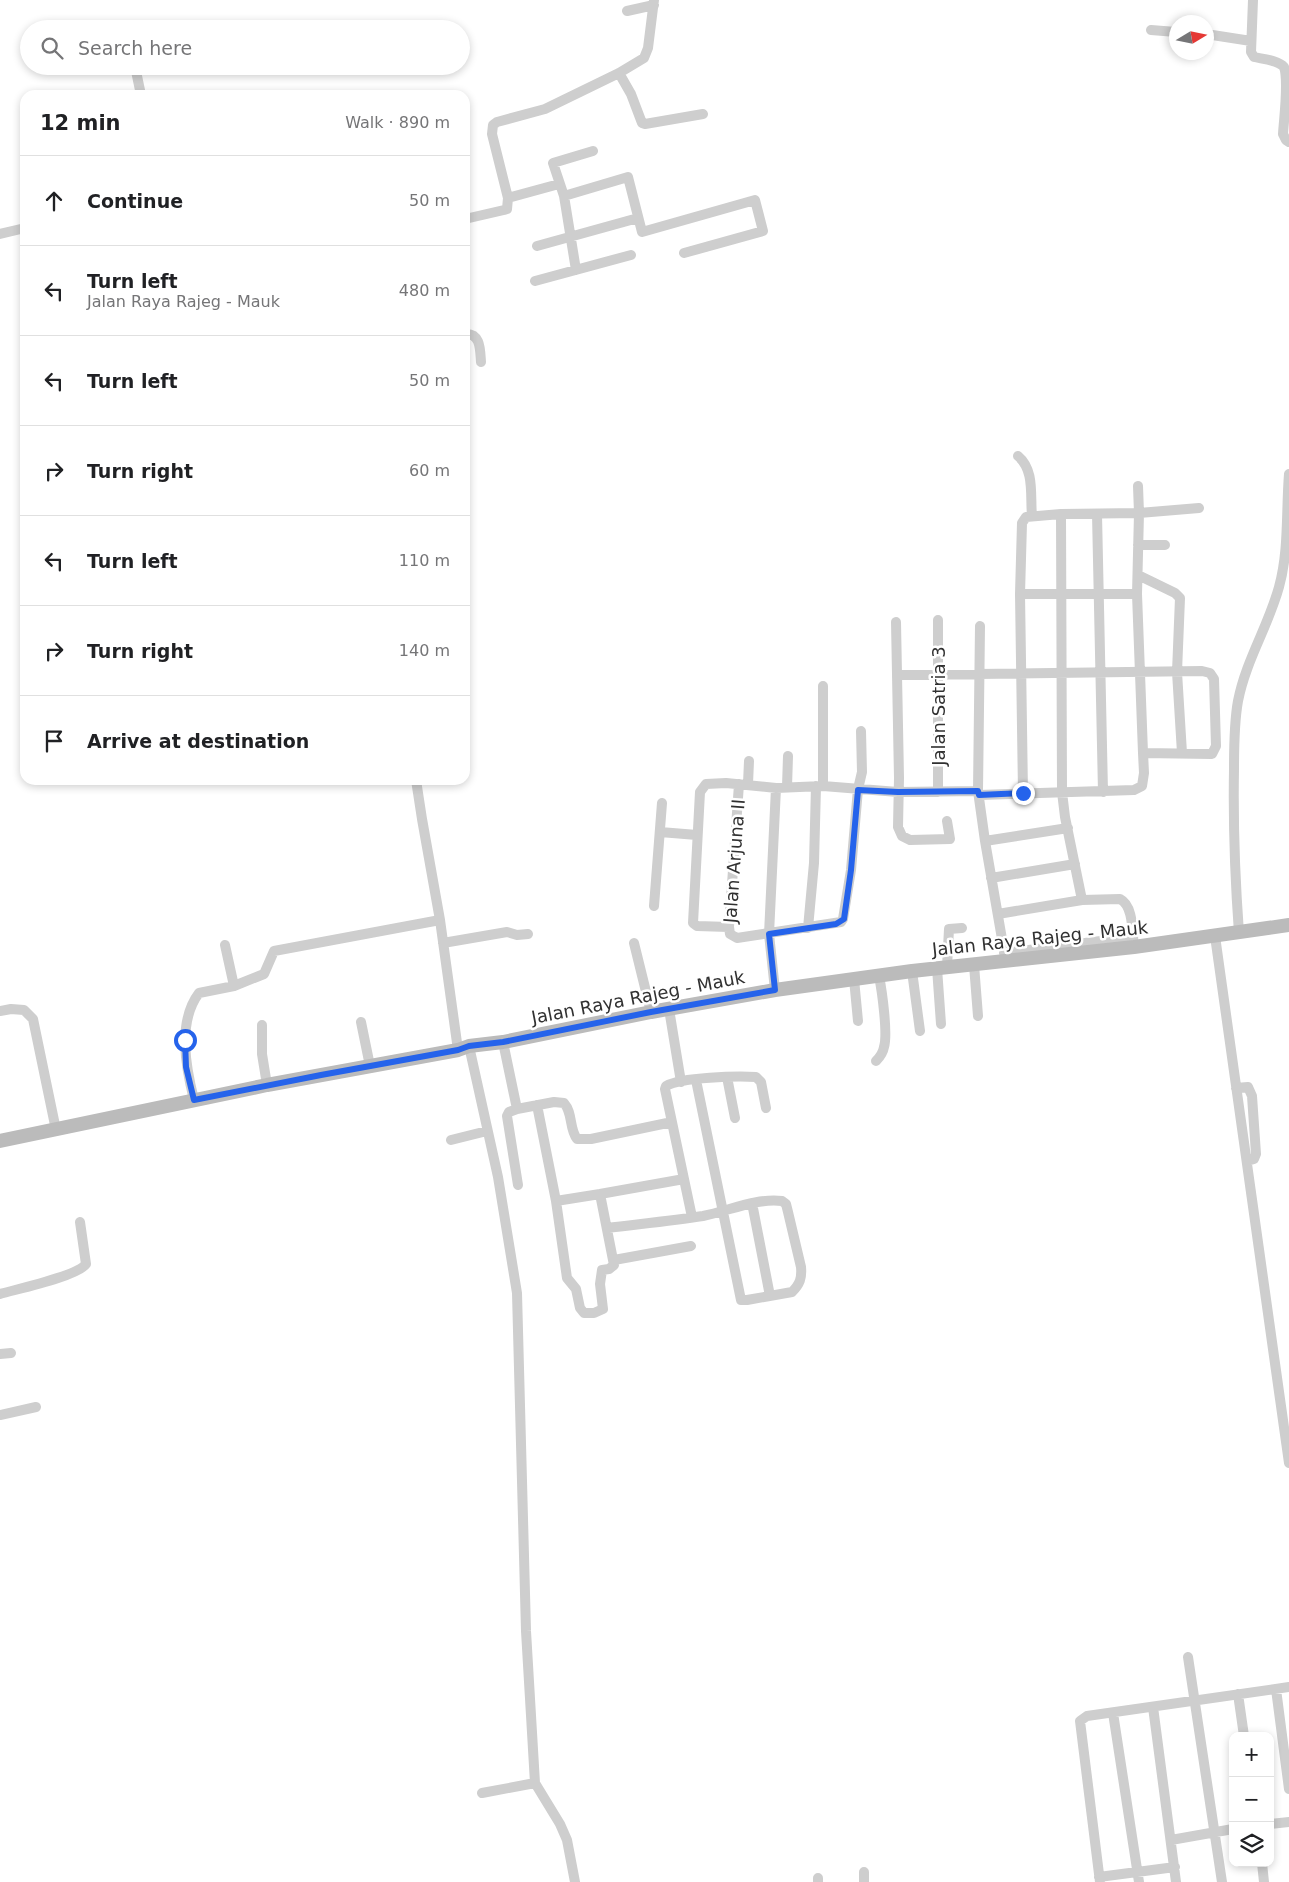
<!DOCTYPE html>
<meta charset="utf-8">
<style>
body{margin:0;font-family:"DejaVu Sans",sans-serif;background:#f6f6f6;color:#202124}
.controls{position:absolute;right:15px;bottom:15px;display:grid;overflow:hidden;border-radius:10px;box-shadow:0 2px 8px #0003}
.controls button{width:45px;height:45px;display:grid;place-items:center;padding:0;border:0;border-bottom:1px solid #e0e0e0;background:#fff;color:#202124;font:25px sans-serif}
.compass{position:absolute;left:1169px;top:15px;width:45px;height:45px;border-radius:50%;background:#fff;box-shadow:0 2px 8px #0003;rotate:80deg}
.stop{position:absolute;width:15px;height:15px;margin:-11px;border:4px solid #2563eb;border-radius:50%;background:#fff}
.stop.end{background:#2563eb;border-color:#fff;box-shadow:0 1px 5px #0008}
.list{margin:0;padding:0;list-style:none}
h2{display:flex;justify-content:space-between;align-items:center;height:65px;margin:0;padding:0 20px;font-size:21px}
h2 small{font-size:16px;font-weight:400;color:#757577}
.list li{display:grid;grid-template-columns:32px 1fr auto;gap:15px;align-items:center;box-sizing:border-box;height:90px;padding:0 20px;border-top:1px solid #e0e0e0}
.list b{display:block;font-size:19px;white-space:nowrap}
.list p{margin:0;font-size:16px;white-space:nowrap;color:#757577}
.list em{font-size:16px;font-style:normal;color:#757577}
.icon{flex:none;width:28px;height:28px;fill:none;stroke:currentColor;stroke-width:2;stroke-linecap:round;stroke-linejoin:round}
.map{position:relative;flex:none;width:1289px;height:1882px;overflow:hidden}
.search{position:absolute;background:#fff;box-shadow:0 2px 8px #0003;left:20px;top:20px;width:450px;height:55px;display:flex;align-items:center;gap:12px;box-sizing:border-box;padding:0 18px;border-radius:28px;color:#757577;font-size:19px}
.panel{position:absolute;background:#fff;box-shadow:0 2px 8px #0003;left:20px;top:90px;width:450px;height:695px;border-radius:15px}
.map>svg:first-child{display:block}
</style>
<div class="map">
<svg width="1289" height="1882" viewBox="0 0 1289 1882">
<rect width="100%" height="100%" fill="#fff"/>
<g fill="none" stroke-linecap="round" stroke-linejoin="round">
<path stroke="#cecece" stroke-width="10" d="M1253,0l-2,52 3,5c8,2 24,3 30,10 5,14 0,50 -1,67l3,6 3,2
M627,11l27,-6
M1151,30l25,2
M1206,34l45,7
M136,71l5,24
M619,73l12,21 11,29 3,1 58,-10
M593,151l-40,12 11,33 64,-19 14,55 113,-32 8,31 -79,22
M564,196l12,74
M508,198l51,-14
M465,219l39,-9 3,-1 1,-11 -16,-64 1,-9 4,-3 48,-13 74,-36 25,-15 4,-10 6,-48
M0,234l25,-6
M537,246l101,-28
M535,281l96,-26
M465,334c16,-1 15,16 16,28
M1018,456c17,14 12,40 14,60
M1138,486l1,27 60,-5
M1061,514l1,278 3,25 17,83 38,-1c14,7 12,34 14,48
M1097,514l6,278
M1138,545h27
M1138,575l37,18 5,5 -3,74 5,81
M1020,594h117
M938,620v172
M896,622l3,156 -1,49 4,9 8,4 40,-1 -3,-18
M980,626l-2,165 7,50 21,121
M898,675l304,-4 8,2 4,6 2,67 -4,8 -69,-1 1,20 -2,13 -8,4 -155,5
M416,780l6,39 18,101 18,130
M739,784l-10,143 1,7 7,4 104,-16 2,-3 8,-49 7,-81 4,-17 -1,-41
M748,784l1,-23
M823,786v-100
M787,787l1,-31
M1023,793l-3,-199 2,-71 4,-6 35,-3 78,-1 -2,81 6,159
M660,832l37,3
M985,841l83,-13
M991,878l84,-14
M654,906l8,-103
M998,914l84,-14
M729,927l-32,-1 -4,-3 7,-131 6,-8 20,-1 50,5 47,-2 75,6 80,-1
M808,928l6,-65 2,-77
M1239,933c-4,-55 -6,-109 -5,-164 0,-22 0,-46 4,-68 8,-41 30,-74 41,-114 10,-36 7,-75 10,-113
M1215,936l74,527
M443,943l64,-11 10,3 11,-1
M634,943l17,69
M225,945l9,41
M1004,953l129,-16
M974,965l4,51
M947,967l2,-38 13,-1
M937,968l4,56
M912,971l8,60
M854,979l4,42
M775,990l-6,-56 7,-146
M669,1009l12,73
M0,1011l11,-2 13,1 9,9 23,111
M361,1022l9,44
M262,1025v29l5,31
M503,1042l14,67 37,-7 10,1c9,10 5,26 13,36h14l81,-17
M469,1046l29,131 19,116 9,338 9,152 25,41 7,16 8,42
M876,1061c4,-4 7,-8 8,-14 4,-13 -2,-56 -5,-71
M727,1077l8,41
M1236,1088l12,-1 4,9 4,58 -2,5 -7,2
M194,1100c-8,-32 -17,-78 5,-107l35,-7 30,-12 10,-23 166,-31
M537,1105l19,96 11,77 9,11 4,19 4,5h10l9,-4 -3,-25 2,-14 7,-1 5,-4 -14,-71 -44,7
M517,1109l-8,3 -2,4 11,69
M451,1140l36,-9
M600,1194l84,-15
M752,1203l18,93
M692,1217l-27,-128 1,-3c16,-9 71,-10 90,-9l5,5 5,26
M607,1228c32,-4 64,-7 96,-12 26,-5 52,-18 79,-15l4,3 2,8 13,55c1,11 -1,17 -9,25l-45,8h-6l-45,-220
M614,1260l77,-14
M0,1294c17,-5 78,-18 86,-30l-6,-42
M0,1354l11,-1
M0,1415l36,-8
M1188,1657l34,225
M1276,1689l13,100
M1238,1694l6,42
M1153,1707l23,175
M1113,1713l26,169
M482,1793l53,-10
M1270,1824l19,-2
M1171,1840l62,-11
M1262,1863l2,19
M1099,1877l76,-10
M818,1878v4
M864,1882v-10
M1100,1882l-20,-161 7,-5 202,-29"/>
<path stroke="#bbb" stroke-width="14" d="M0,1141l267,-56 191,-35 11,-4 34,-4 148,-30 124,-22 137,-19 222,-24 155,-22"/>
</g>
<g fill="none" stroke-linecap="round" stroke-linejoin="round">
<path stroke="#2563eb" stroke-width="6" d="M185,1040l1,27 8,33 127,-25 137,-25 11,-4 34,-4 148,-30 124,-22 -6,-56 67,-10 8,-5 7,-49 7,-80 40,2 80,-1 1,4 44,-2"/>
</g>
<g text-anchor="middle" dominant-baseline="central" stroke-width="5" stroke-linejoin="round" paint-order="stroke">
<g font-size="18" fill="#313131" stroke="#fff">
<text transform="translate(938 706) rotate(-90)">Jalan Satria 3</text>
<text transform="translate(734 861) rotate(-86)">Jalan Arjuna II</text>
<text transform="translate(1040 938) rotate(-6)">Jalan Raya Rajeg - Mauk</text>
<text transform="translate(638 997) rotate(-11)">Jalan Raya Rajeg - Mauk</text>
</g>
</g>
</svg>
<div class="controls">
<button>+</button>
<button>−</button>
<button><svg class="icon" aria-label="layers" viewBox="0 0 24 24"><path d="M12 4l9 5-9 5-9-5zM3 14l9 5 9-5"/></svg></button>
</div>
<svg class="compass" viewBox="-18 -18 36 36"><path d="M0-13l5 13h-10z" fill="#e53935"/><path d="M0 13l5-13h-10z" fill="#757577"/></svg>
<div class="stop" style="left:185px;top:1040px"></div>
<div class="stop end" style="left:1023px;top:793px"></div>
<div class="search"><svg class="icon" aria-label="search" viewBox="0 0 24 24"><circle cx="10" cy="10" r="6"/><path d="M15 15l6 6"/></svg>Search here</div>
<section class="panel">
<h2>12 min<small>Walk · 890 m</small></h2>
<ul class="list">
<li><svg class="icon" aria-label="ahead" viewBox="0 0 24 24"><path d="M12 20V5M6 11l6-6 6 6"/></svg><div><b>Continue</b></div><em>50 m</em></li>
<li><svg class="icon" aria-label="left" viewBox="0 0 24 24"><path d="M17 20v-9H6M10 6l-5 5 5 5"/></svg><div><b>Turn left</b><p>Jalan Raya Rajeg - Mauk</p></div><em>480 m</em></li>
<li><svg class="icon" aria-label="left" viewBox="0 0 24 24"><path d="M17 20v-9H6M10 6l-5 5 5 5"/></svg><div><b>Turn left</b></div><em>50 m</em></li>
<li><svg class="icon" aria-label="right" viewBox="0 0 24 24"><path d="M7 20v-9h11M14 6l5 5-5 5"/></svg><div><b>Turn right</b></div><em>60 m</em></li>
<li><svg class="icon" aria-label="left" viewBox="0 0 24 24"><path d="M17 20v-9H6M10 6l-5 5 5 5"/></svg><div><b>Turn left</b></div><em>110 m</em></li>
<li><svg class="icon" aria-label="right" viewBox="0 0 24 24"><path d="M7 20v-9h11M14 6l5 5-5 5"/></svg><div><b>Turn right</b></div><em>140 m</em></li>
<li><svg class="icon" aria-label="arrive" viewBox="0 0 24 24"><path d="M6 21V4h12l-3 4 3 4H6"/></svg><div><b>Arrive at destination</b></div></li>
</ul>
</section>
</div>
